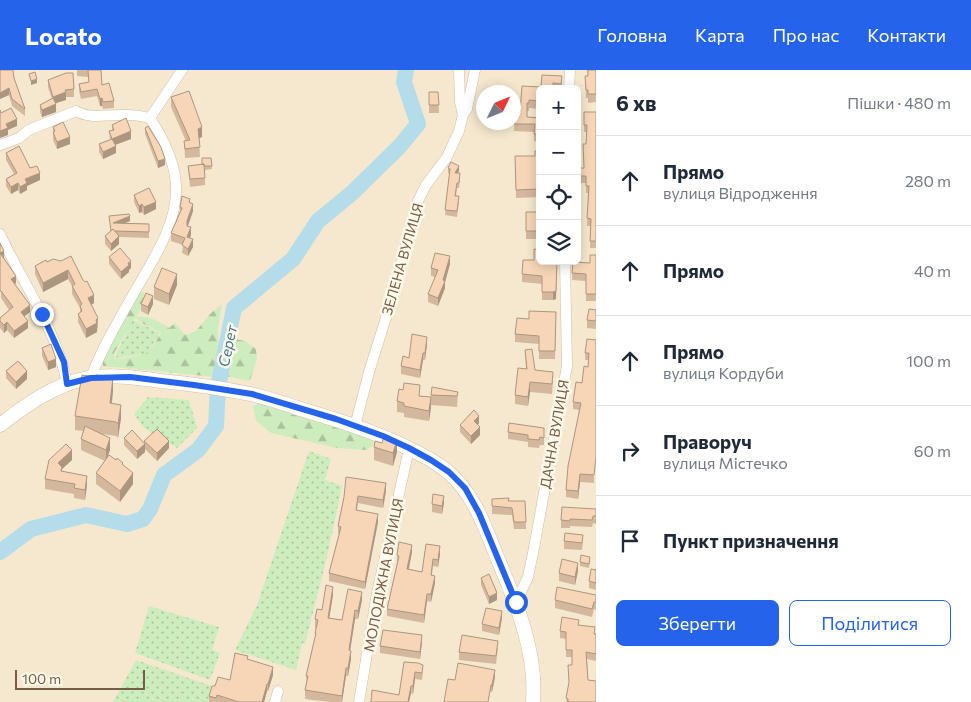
<!DOCTYPE html>
<html lang="uk">
<meta charset="utf-8">
<style>
body{margin:0;font-family:Commissioner,sans-serif;background:#f6f6f7;color:#1f2937}
.controls{position:absolute;right:15px;top:15px;display:grid;overflow:hidden;border-radius:8px;box-shadow:0 2px 12px #0003}
.controls button{width:45px;height:45px;display:grid;place-items:center;padding:0;border:0;border-bottom:1px solid #e0e1e3;background:#fff;color:#1f2937;font:25px sans-serif}
.compass{position:absolute;left:476px;top:15px;width:45px;height:45px;border-radius:50%;background:#fff;box-shadow:0 2px 12px #0003;rotate:47deg}
.scale{position:absolute;left:15px;bottom:12px;width:130px;box-sizing:border-box;padding-left:5px;border:2px solid #785d46;border-top:0;font-size:14px;line-height:18px;white-space:nowrap;color:#785d46;-webkit-text-stroke:4px #fff9ea;paint-order:stroke}
.stop{position:absolute;width:15px;height:15px;margin:-11px;border:4px solid #2563eb;border-radius:50%;background:#fff}
.stop.end{background:#2563eb;border-color:#fff;box-shadow:0 1px 5px #0008}
.list{margin:0;padding:0;list-style:none}
h2{display:flex;justify-content:space-between;align-items:center;height:65px;margin:0;padding:0 20px;font-size:21px}
h2 small{font-size:16px;font-weight:400;color:#747a83}
.list li{display:grid;grid-template-columns:32px 1fr auto;gap:15px;align-items:center;box-sizing:border-box;height:90px;padding:0 20px;border-top:1px solid #e0e1e3}
.list b{display:block;font-size:19px;white-space:nowrap}
.list p{margin:0;font-size:16px;white-space:nowrap;color:#747a83}
.list em{font-size:16px;font-style:normal;color:#747a83}
.actions{display:flex;gap:10px;padding:15px 20px}
.actions a{flex:1;padding:11px 0;border:1px solid #2563eb;border-radius:8px;text-align:center;font-size:18px;color:#2563eb}
.actions .main{background:#2563eb;color:#fff}
.icon{flex:none;width:28px;height:28px;fill:none;stroke:currentColor;stroke-width:2;stroke-linecap:round;stroke-linejoin:round}
.map{position:relative;flex:none;width:596px;height:632px;overflow:hidden}
header{display:flex;align-items:center;gap:30px;box-sizing:border-box;height:70px;padding:0 25px;background:#2563eb;color:#fff}
header strong{font-size:24px}
nav{display:flex;gap:28px;margin-inline-start:auto;font-size:18px}
main{display:flex}
aside{flex:1;background:#fff}
.map>svg:first-child{display:block}
</style>
<header>
<strong>Locato</strong>
<nav><a>Головна</a><a>Карта</a><a>Про нас</a><a>Контакти</a></nav>
</header>
<main>
<div class="map">
<svg width="596" height="632" viewBox="0 0 596 632">
<defs>
<pattern id="forest-firs" width="22" height="20" patternUnits="userSpaceOnUse" patternTransform="scale(1.25)"><rect width="22" height="20" fill="#cdedbf"/><path d="M5 1l3.5 6h-7zM16 11l3.5 6h-7z" fill="#abc39d"/></pattern>
<pattern id="garden-dots" width="8" height="8" patternUnits="userSpaceOnUse" patternTransform="scale(1.25)"><rect width="8" height="8" fill="#cdedbf"/><path d="M2 2h.1M6 6h.1" fill="none" stroke="#abc39d" stroke-width="1.8" stroke-linecap="round"/></pattern>
</defs>
<rect width="100%" height="100%" fill="#fef6e2"/>
<path fill="#f6e8cf" fill-rule="evenodd" d="M0,0h596v632h-596zM540,19h37v172h-37zM483,22h31v30h-31z"/>
<path fill="url(#forest-firs)" d="M144,222l-3,17 -27,44v6c27,-3 33,-2 47,-26l-23,-12 -2,-4c13,-2 22,4 33,11l6,-5 10,12 11,-4 14,-17 12,-10c-1,8 -3,17 -4,25 0,17 3,31 -2,48l-113,-11v-7l35,-66z
M235,269l10,2 11,8 1,10 -7,22 -25,-5 1,-17z
M262,331l112,38 -2,7 -5,4 -30,-2 -66,-15 -15,-12 -3,-15z"/>
<path fill="url(#garden-dots)" d="M133,250l27,13 -14,21 -32,4z
M148,327l41,3 8,28 -20,20 -33,-20 -10,-14z
M309,381l22,8 -6,21 17,6 -15,71 -22,87 -3,-1 -6,27 -61,-20 22,-45z
M149,536l70,21 -7,23 8,3 -10,27 -75,-27z
M136,590l76,26 -4,16h-95z"/>
<g fill="none" stroke-linecap="round" stroke-linejoin="round">
<path stroke="#b4dde9" stroke-width="16" d="M0,482l31,-23 55,-14 41,9 16,-5 7,-10 14,-34 34,-25 18,-24 2,-39 16,-79 59,-49 25,-38 34,-28 48,-47 18,-22 -14,-42 2,-12"/>
<defs>
<path id="street" d="M569,19l1,-19
M463,45l4,-6 8,-39
M150,48l32,-48
M0,75l19,-7 10,-8 47,-19c14,8 27,4 42,4 11,-1 21,0 32,3 13,20 26,45 26,70 1,35 -21,69 -38,98 -17,30 -35,60 -47,91
M0,164c22,48 58,98 67,150
M355,356l14,-54 25,-80 23,-89 9,-18 21,-28 12,-26 4,-16 -3,-13 -1,-32
M516,532l12,-25 6,-29 33,-182 -2,-105
M275,632l3,-11
M359,632l18,-109 32,-144"/>
<path id="secondary" d="M0,355c27,-21 55,-41 89,-47 22,-4 50,0 72,3 30,3 60,7 89,13 16,3 32,9 47,14 37,11 73,22 107,38 16,8 32,15 45,27 25,21 36,54 48,84 19,46 40,94 36,145"/>
</defs>
<use href="#street" stroke="#d0bea8" stroke-width="11"/>
<use href="#secondary" stroke="#d6c0a7" stroke-width="15"/>
<use href="#street" stroke="#fff" stroke-width="10"/>
<use href="#secondary" stroke="#fff" stroke-width="14"/>
</g>
<path fill="#d4b89d" d="M0,0l14,8 11,31v7l-13,-10 -3,-11 -9,4z
M77,0h24l1,15 12,16v7l-11,1 -1,-3h-2l-3,-10 -16,3 -2,-8v-7l10,-2 -1,-5 -11,-1z
M587,0h9v32l-8,1v-5h-2l-1,-22h3z
M542,5l20,1v13h-22v20l-11,-1v3h-2v6l13,1v24l-6,-1v-9l-20,-1 1,-20 5,1 2,-26 19,1z
M48,10l26,9v8h-8v3l-11,3 1,9 -14,5 -2,-5v-7l12,-6 -4,-12z
M429,22h9l1,21h-10z
M171,27l31,40 -3,1 1,19 -15,1 -1,-17h2l-15,-34z
M584,42h12v136h-6l1,-22h-4l1,-33h-2v-10h-8v-15h6l2,-24v-12h-2z
M112,55l19,14 -16,6 1,8 -13,6 -4,-7v-8l11,-4 -1,-9 3,-1z
M53,57l17,17 -13,5 -4,-9z
M145,58l20,37 -7,3 -13,-34z
M540,81v110h17l-1,38 -3,1h-11v-16l-20,-2v-8l12,-14 5,-10v-11h-13v-27h13v-15l-23,1 -1,-42h20z
M6,83l24,15 10,12 -13,6v4l-7,4 -2,-4 -7,4 -5,-8v-7l8,-5 -8,-14z
M211,88l1,11 -7,1v15l-15,2 -2,-21 14,-2z
M448,98l11,3 -1,2 2,6 -1,9h-2l-1,8 3,6 -2,15 -12,-2 5,-41 -2,-1z
M134,125l22,14 -12,6 -2,-3 -3,1 -5,-11z
M190,133l3,8 -5,15 3,9 -1,3 3,9 -5,9 -6,-3 1,-8 -12,-4v-8l9,-21v-5z
M109,146l21,5 -6,2 25,1v14l-30,-1v7l-8,7 -6,-7v-8l6,-5z
M0,173l4,15 12,25 -1,1 15,28 -6,4 4,12 -14,10 -7,-8 -3,3 -4,-5v-10l9,-8 -8,-12z
M596,185v46h-10v-20l-14,-1 1,-18 17,1z
M109,187l22,11 -2,2v2l-8,7 -12,-15z
M61,191l33,42 -3,2 7,22 -1,1v4l-11,6 -8,-16v-8l2,-1v-5l-8,-14v-8l-4,-7 -25,13 -8,-18v-8l12,-4z
M450,194l-5,18v6l-7,18 -10,-4v-8l7,-17 -4,-1v-8z
M177,215l-8,20 -15,-6v-12z
M141,234h12l-5,11 -7,-4z
M596,240v19l-9,-1v-8z
M556,242l-1,47h-16v-15l-24,-2v-8l14,-15z
M596,270l-2,143 -14,-1 -2,17 -12,-2v-7l13,-80 -6,-1v-7l9,-19 6,-16 1,-7h-4v-7z
M427,274l-2,16h-2l-3,18 -19,-4v-8l8,-8z
M42,278l14,19 -8,3 -6,-14z
M525,280l10,20 18,11 -1,13 -22,-2 -2,14 -13,-2v-9l11,-26z
M6,301l21,8 -11,10 -10,-11z
M403,320l17,6 11,1v-2l27,-3 -1,15 -26,-2 -2,16 -25,-4v-4l-7,-1v-11z
M113,321l-1,12 9,15 -3,20 -2,-2 -14,-2 8,16 -3,7 16,8 10,19 -13,18 -24,-18v-11l9,-12 -24,-11v-11l2,-8 -8,-1v-14z
M479,353l-1,2 2,10 -9,9 -11,-12v-7z
M508,362l36,3v10h-4l-1,3 -11,-1v-5l-20,-3z
M124,368l20,6v-3l25,7 -12,13 -12,-12v3l-8,7 -13,-14z
M374,377l23,5 -4,14 -19,-6z
M72,390l-10,9v2l25,14 -2,15 -11,-2v-4l-29,-5v-10z
M386,421l-3,17 -25,-5 -1,7 21,12 -13,67 -36,-8v-8l10,-39 -1,-1v-7l6,-29z
M492,429l16,2h17l1,28h-12l-2,-14 -20,-1z
M444,433l-2,11 -10,-2v-8z
M596,439v15l-3,-1 -1,4 -22,-1v2h-9v-8z
M564,471l19,1 -1,8 -18,-1z
M426,474l14,10 -2,13 -5,-1 -1,9 3,8 -4,19 -4,-1 -3,22 -37,-7v-7l10,-46v-8l15,-3 -3,17 13,3z
M590,491l-1,7 -9,-2v-4z
M596,500v20l-7,-2v-7z
M578,501l-3,14 -16,-4v-8z
M481,508l16,22 -8,4 -8,-19z
M333,525l-4,23 13,2 20,-20 -4,19h-3l-5,31 1,9 -3,17h-2l-4,26h-12l-25,-3v-9l2,-6 -1,-8 9,-38 1,-10h-1v-9z
M596,525v15l-2,-1 -2,8 -37,-9v-8z
M502,548l-3,17 -17,-4v-7z
M579,555l17,9v27l-9,-2 1,21 8,22h-30l6,-37v-8h-6v-18l-6,-1v-7z
M422,572l-2,17 -40,-6v-7z
M498,578l-2,16 -37,-4v-8z
M248,589l25,16 -5,16h-1l-3,11h-55v-6l21,-16z
M404,592l19,11 -1,7 -7,-1 -2,15 -2,-1 -2,9h-38l28,-7z
M495,607l-3,15 -37,-12z"/>
<path fill="#ac9680" d="M37,9v4l-6,2v-4z
M9,18v7l-9,4v-6z
M66,22v8l-13,4v-7z
M102,28v8h-2v-7z
M56,34v8l-14,5v-7z
M17,49v7l-9,4v5l-8,3v-7l6,-7z
M202,57v10l-4,2v-10z
M131,61v8l-19,7v-7z
M70,67v7l-13,5v-7z
M116,76v7l-13,6v-7z
M165,89v6l-7,3v-7z
M459,96v5l-4,7v-5z
M40,103v7l-13,6v4l-7,4v-7l5,-8z
M18,113v7l-7,4v-7z
M156,132v7l-12,6v-8z
M142,134v8l-3,1v-7z
M193,134v7l-6,17v5v-12z
M130,146v5l-17,7v-5z
M191,157v8l-4,9v-7z
M119,166v8l-8,7v-7z
M193,169v8l-5,9v-7z
M4,181v7l-4,2v-7z
M450,186v8l-5,18v6l-7,18v-8z
M131,191v7l-2,2v2l-8,7v-7z
M557,191l-1,38 -3,1v-8z
M68,200v9l-25,13v-9z
M177,204v11l-8,20v-11z
M16,206v7l-5,3v-7z
M94,225v8l-6,4v-9z
M153,226v8l-5,11v-8z
M30,235v7l-9,7v-7z
M98,248l-1,14 -11,6v-9z
M28,251v7l-14,10v-7z
M7,252v8l-3,3v-8z
M427,267v7l-2,16v-7z
M423,283v7l-3,18v-8z
M56,289v8l-8,3v-8z
M27,301v8l-11,10v-7z
M113,307v14l-3,25v-13z
M530,312v10l-2,14v-9z
M431,327v11l-2,13v-10z
M121,335v13l-3,20v-14z
M479,346v7l-5,6v-8z
M480,357v8l-9,9v-8z
M110,368v12l-4,11v-11z
M397,370v12l-4,14v-13z
M169,371v7l-12,13v-8z
M145,374v8l-8,7v-8z
M72,380v10l-10,9v8l-4,-14z
M133,403v11l-13,18v-11z
M580,404v8l-2,17v-8z
M87,406v9l-2,15v-10z
M386,413v8l-3,17v-8z
M444,426v7l-2,11v-8z
M378,444v8l-13,67v-7z
M412,475v7l-5,25v-8z
M440,476v8l-2,13v-7z
M578,493v8l-3,14v-8z
M435,506v7l-4,19v-8z
M333,517v8l-5,31v-8z
M362,522v8l-4,19v-8z
M497,523v7l-8,4v-7z
M427,524v7l-3,22v-8z
M355,540v9l-6,39v-8z
M502,541v7l-3,17v-7z
M422,565v7l-2,17v-7z
M351,581v8l-3,17v-8z
M273,597v8l-5,16v-7z
M346,598v8l-4,26v-6z
M495,600v7l-3,15v-7z
M415,602v7l-2,15v-8z
M267,614v7l-3,11h-2z
M411,616v7l-2,9h-1z"/>
<path fill="#f6d6b7" stroke="#ac9680" d="M0,0h13l1,8 11,31 -13,-10 -3,-11 -9,5z
M88,0h13l1,15 7,-2 5,18 -11,1 -1,-4 -2,1 -3,-10 -16,3 -2,-8 10,-2z
M588,0h8v24h-8v-4h-2l-1,-14h3z
M35,2l2,7 -6,2 -2,-7z
M66,3h7l1,16 -9,1 1,2 -13,5 -5,-17z
M542,5l20,1 -1,8 -8,-1v6h-13v12l-11,-1v3h-2v14l13,1v16h-6l1,-10h-21l1,-13 5,1 2,-26 19,1z
M189,21l13,36 -4,2 2,18 -15,2 -1,-8 6,-1 -19,-43z
M429,22h9l1,13h-10z
M53,28l3,6 -14,6 -2,-5z
M11,38l6,11 -11,5 2,4 -8,3v-21l1,3z
M584,42h12v129h-6l1,-22 -4,-1 2,-32h-3v-10h-8v-8h6l-1,-24h3l1,-19h-3z
M126,48l5,13 -19,8 4,7 -13,6 -4,-8 13,-5 -3,-8 5,-1 -2,-5z
M63,52l7,15 -13,5 -4,-10 2,-1 -2,-4z
M148,56l13,21 4,12 -7,2 -13,-33z
M19,76l11,22 7,-2 3,7 -15,6 2,4 -7,4 -2,-4 -7,4 -5,-8 11,-6 -11,-20z
M535,81h5v110h17l-1,30 -3,1h-11v-16l-20,-2 1,-14h11v-11l5,1v-19h-13v-19h13v-23l-23,1 -1,-34h20z
M202,88h9l1,8h-8v-2h-2z
M451,92l8,4 -4,7h5l-1,10h-2l-2,13h4l-2,15 -12,-1 5,-41 -2,-1z
M204,94l1,14 -15,1 -2,-13z
M149,118l7,14 -12,5 -2,-3 -3,2 -5,-11z
M182,126l8,3 -1,3 4,2 -6,17v5l4,1 -4,10 6,2 -5,10 -6,-4 3,-7 -14,-5 11,-25 -2,-1z
M129,144l1,2 -17,7 36,1v8l-34,-1 -2,-2 -2,2 -2,-15z
M113,159l6,7 -8,8 -6,-8z
M0,173l4,8 -4,2 16,23 -5,3 19,26 -9,7 7,9 -14,10 -7,-9 -3,3 -4,-4v-3l13,-11 -12,-16h-1z
M120,178l11,13 -3,2 1,2 -8,7 -12,-15z
M435,183l15,3 -7,24 2,1 -7,17 -10,-4 10,-24 -7,-2z
M590,185h6v39h-10v-20l-14,-1 1,-11 17,1z
M71,186l12,24 2,2 2,-1 7,14 -6,3 10,20 -2,2 1,3 -11,6 -8,-15 4,-3 -2,-5 2,-2 -10,-18 3,-2 -7,-14 -25,13 -8,-17 11,-6 1,2 6,-3 8,2z
M162,198l15,6 -8,20 -15,-7z
M146,223l7,3 -5,11 -7,-3z
M589,239l7,1v11l-9,-1z
M529,241l27,1 -1,39h-16v-15l-24,-2 2,-16 12,1z
M412,264l15,3 -2,16h-2l-3,17 -19,-4 2,-10 6,2z
M587,269l9,1v117l-2,18 -14,-1 -2,17 -12,-1 2,-24 13,-63 -8,-1 3,-20 6,1 2,-17 4,1 1,-14h-4z
M51,274l5,15 -8,3 -6,-14z
M532,279l3,21 18,2 -1,12 -22,-2 -2,15 -13,-2 3,-27 9,1 -2,-19z
M18,291l9,10 -11,11 -10,-11z
M82,305l14,2v-2l17,2 -3,26 11,2 -3,19 -2,-2 -41,-6z
M404,313l16,2 -1,11 12,1 -2,14 -25,-5v-3l-7,-2 2,-12 4,1z
M432,317l26,5 -1,4 -26,-1z
M474,340l5,6 -5,5 6,6 -9,9 -11,-11z
M509,353l35,5v10l-4,-1 -1,3 -11,-1v-4l-20,-3z
M85,356l25,12 -4,12 -25,-11z
M157,359l12,12 -12,12 -13,-12z
M132,360l13,14 -8,7 -13,-13z
M384,366l13,4 -4,13 -19,-6 1,-6 7,2z
M66,374l6,6 -14,13 4,4 -1,4 26,5 -2,14 -11,-2 1,-4 -30,-5 4,-19z
M109,385l7,5 1,-2 6,5 -1,1 11,9 -13,18 -24,-18z
M346,407l40,6 -3,17 -25,-4 -2,14 22,4 -13,68 -36,-9 12,-46 -3,-1 6,-29z
M433,424l11,2 -2,10 -10,-2z
M509,428l-1,3h17l1,21h-12l-2,-14 -20,-2v-7z
M562,437l34,2v7h-3l-1,4 -22,-1v2l-9,-1z
M565,463l18,2 -1,8 -18,-2z
M399,472l13,3 -5,24 15,3 4,-28 14,2 -2,14 -5,-1 -2,16 4,1 -4,18h-4l-3,21 -37,-6 12,-53 -2,-1z
M581,485l9,2 -1,7 -9,-2z
M562,489l16,4 -3,14 -16,-4z
M591,499l5,1v13l-7,-2z
M489,504l8,19 -8,4 -8,-19z
M326,515l7,2 -5,31 14,2 6,-31 14,3 -4,19 -3,-1 -6,40 2,1 -3,17h-2l-4,28 -37,-6 3,-14h-2l10,-43h-1l3,-13 -3,-1 2,-10 5,1z
M557,517l39,8v7h-2l-2,7 -37,-9z
M486,538l16,3 -3,17 -17,-4z
M562,547l17,3 -1,5 17,2 -1,7h2v20l-10,-2 2,28 8,1v21h-28v-3l-2,-1 3,-16 -1,-17h4v-15h-6v-18l-6,-1z
M383,560l39,5 -2,17 -40,-6z
M462,565l36,6 -2,15 -37,-4z
M235,583l13,3 -1,3 26,8 -5,17h-1l-5,18h-23l-22,-7 -1,3 -7,-2 3,-10h3l3,-9 12,3z
M404,592l14,1 5,2 -1,8 -7,-1 -2,14h-2l-3,16h-37l1,-12 27,5z
M458,593l37,7 -3,15h-1l-3,17h-44l4,-23 7,1z"/>
<g fill="none" stroke-linecap="round" stroke-linejoin="round">
<path stroke="#2563eb" stroke-width="6" d="M42,244l22,48 3,22 24,-6 39,-1 64,8 58,9 84,25 47,17 26,12 22,12 18,12 16,16 14,25 37,89"/>
</g>
<g text-anchor="middle" dominant-baseline="central" stroke-width="5" stroke-linejoin="round" paint-order="stroke">
<g font-size="14" fill="#785d46" stroke="#fff9ea">
<text transform="translate(402 189) rotate(-74)">ЗЕЛЕНА ВУЛИЦЯ</text>
<text transform="translate(554 364) rotate(-80)">ДАЧНА ВУЛИЦЯ</text>
<text transform="translate(383 505) rotate(-79)">МОЛОДІЖНА ВУЛИЦЯ</text>
</g>
<g font-size="15" font-style="italic" fill="#3d798e" stroke="#fff9ea">
<text transform="translate(227 276) rotate(-78)">Серет</text>
</g>
</g>
</svg>
<div class="controls">
<button>+</button>
<button>−</button>
<button><svg class="icon" aria-label="locate" viewBox="0 0 24 24"><circle cx="12" cy="12" r="6"/><path d="M12 2v4M12 18v4M2 12h4M18 12h4"/></svg></button>
<button><svg class="icon" aria-label="layers" viewBox="0 0 24 24"><path d="M12 4l9 5-9 5-9-5zM3 14l9 5 9-5"/></svg></button>
</div>
<svg class="compass" viewBox="-18 -18 36 36"><path d="M0-13l5 13h-10z" fill="#e53935"/><path d="M0 13l5-13h-10z" fill="#747a83"/></svg>
<div class="scale">100 m</div>
<div class="stop" style="left:516px;top:532px"></div>
<div class="stop end" style="left:42px;top:244px"></div>
</div>
<aside>
<h2>6 хв<small>Пішки · 480 m</small></h2>
<ul class="list">
<li><svg class="icon" aria-label="ahead" viewBox="0 0 24 24"><path d="M12 20V5M6 11l6-6 6 6"/></svg><div><b>Прямо</b><p>вулиця Відродження</p></div><em>280 m</em></li>
<li><svg class="icon" aria-label="ahead" viewBox="0 0 24 24"><path d="M12 20V5M6 11l6-6 6 6"/></svg><div><b>Прямо</b></div><em>40 m</em></li>
<li><svg class="icon" aria-label="ahead" viewBox="0 0 24 24"><path d="M12 20V5M6 11l6-6 6 6"/></svg><div><b>Прямо</b><p>вулиця Кордуби</p></div><em>100 m</em></li>
<li><svg class="icon" aria-label="right" viewBox="0 0 24 24"><path d="M7 20v-9h11M14 6l5 5-5 5"/></svg><div><b>Праворуч</b><p>вулиця Містечко</p></div><em>60 m</em></li>
<li><svg class="icon" aria-label="arrive" viewBox="0 0 24 24"><path d="M6 21V4h12l-3 4 3 4H6"/></svg><div><b>Пункт призначення</b></div></li>
</ul>
<div class="actions"><a class="main">Зберегти</a><a>Поділитися</a></div>
</aside>
</main>
